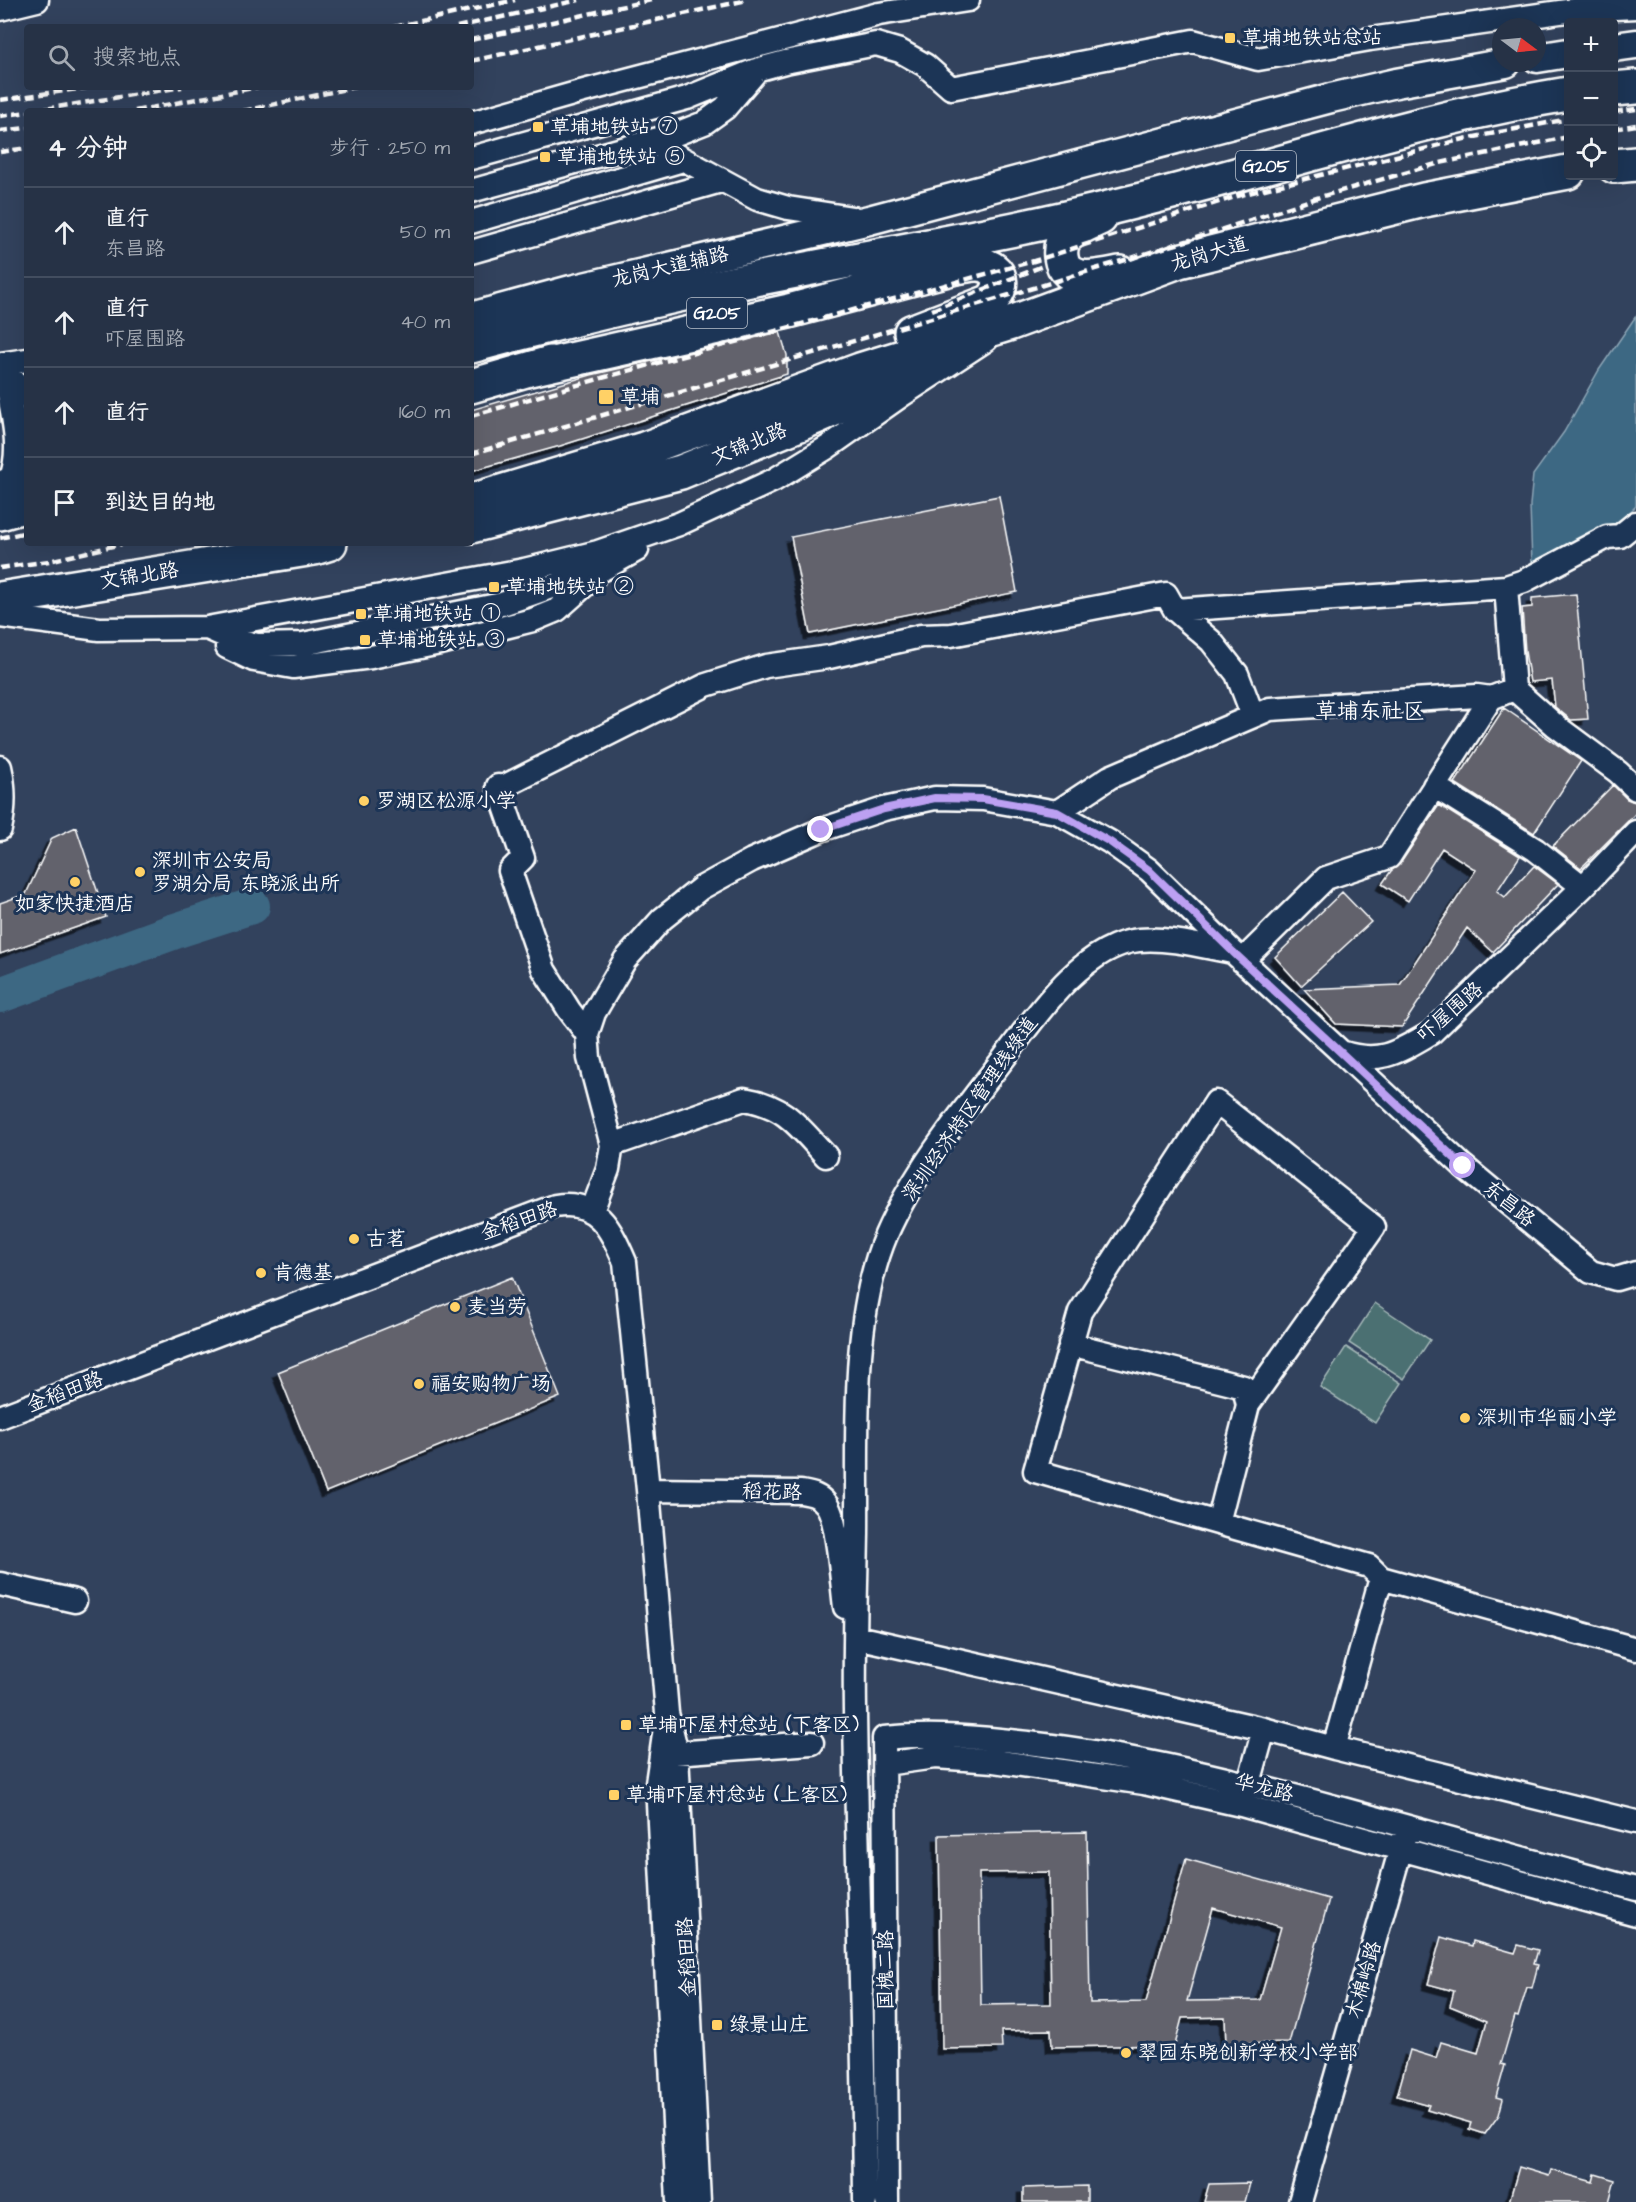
<!DOCTYPE html>
<html lang="zh">
<meta charset="utf-8">
<style>
body{margin:0;font-family:"Architects Daughter","LXGW WenKai TC",sans-serif;background:#2e3a4d;color:#f1f3f6}
.controls{position:absolute;right:18px;top:18px;display:grid;overflow:hidden;border-radius:6px;box-shadow:0 6px 24px #0002}
.controls button{width:54px;height:54px;display:grid;place-items:center;padding:0;border:0;border-bottom:2px solid #424d5f;background:#263246;color:#f1f3f6;font:30px sans-serif}
.compass{position:absolute;left:1492px;top:18px;width:54px;height:54px;border-radius:50%;background:#263246;box-shadow:0 6px 24px #0002;rotate:106deg}
.stop{position:absolute;width:18px;height:18px;margin:-14px;border:4px solid #bca0f2;border-radius:50%;background:#fff}
.stop.end{background:#bca0f2;border-color:#fff;box-shadow:0 2px 6px #0008}
.list{margin:0;padding:0;list-style:none}
h2{display:flex;justify-content:space-between;align-items:center;height:78px;margin:0;padding:0 24px;font-size:26px}
h2 small{font-size:20px;font-weight:400;color:#a4aab3}
.list li{display:grid;grid-template-columns:39px 1fr auto;gap:18px;align-items:center;box-sizing:border-box;height:90px;padding:0 24px;border-top:2px solid #424d5f}
.list b{display:block;font-size:22px;white-space:nowrap}
.list p{margin:0;font-size:20px;white-space:nowrap;color:#a4aab3}
.list em{font-size:20px;font-style:normal;color:#a4aab3}
.icon{flex:none;width:33px;height:33px;fill:none;stroke:currentColor;stroke-width:2;stroke-linecap:round;stroke-linejoin:round}
.map{position:relative;flex:none;width:1636px;height:2202px;overflow:hidden}
.search{position:absolute;background:#263246;box-shadow:0 6px 24px #0002;left:24px;top:24px;width:450px;height:66px;display:flex;align-items:center;gap:15px;box-sizing:border-box;padding:0 21px;border-radius:6px;color:#a4aab3;font-size:22px}
.panel{position:absolute;background:#263246;box-shadow:0 6px 24px #0002;left:24px;top:108px;width:450px;height:438px;border-radius:6px}
.map>svg:first-child{display:block}
</style>
<div class="map">
<svg width="1636" height="2202" viewBox="0 0 1636 2202">
<defs>
<filter id="shadow"><feDropShadow dx="-5.5" dy="5.5" stdDeviation="0" flood-color="#0009"/></filter>
</defs>
<rect width="100%" height="100%" fill="#32425d"/>
<filter id="ink" filterUnits="userSpaceOnUse"><feTurbulence type="fractalNoise" baseFrequency=".0167" numOctaves="2"/><feDisplacementMap in="SourceGraphic" scale="12" xChannelSelector="R" yChannelSelector="G"/><feConvolveMatrix kernelMatrix="1 2 1 2 8 2 1 2 1" color-interpolation-filters="sRGB"/></filter>
<g filter="url(#ink)">
<path fill="#4b7072" stroke="#a5b8b8" stroke-width="1.5" d="M1375,1303l55,37 -26,39 -55,-36z
M1346,1347l55,36 -26,40 -55,-36z"/>
<path fill="#3d6883" stroke="#8ba4b5" stroke-width="1.5" d="M1636,316v190l-11,11 -53,36 -40,12 -2,-60 3,-30 31,-43 35,-62z"/>
<g fill="none" stroke-linecap="round" stroke-linejoin="round">
<path stroke="#3d6883" stroke-width="36" d="M0,995l175,-64 77,-25"/>
</g>
<path fill="#62626c" stroke="#fff" stroke-width="1.5" fill-rule="evenodd" filter="url(#shadow)" d="M780,332l7,23v19l-227,72 -89,25v-61l120,-35z
M999,496l18,96 -207,42 -19,-97z
M1576,594l12,125 -17,1 -16,-13 -3,-27 -22,2 -5,-31 -3,-43 10,-1v-9z
M1504,708l77,53 -47,72 -79,-50z
M1613,785l14,14 9,3v11l-55,55 -28,-22z
M1439,805l81,51 -23,35 8,6 29,-31 24,18 -65,68 -26,-24 -65,99 -66,-3 -32,-35 96,-4 76,-115 -34,-22 -34,53 -26,-17 9,-13 9,-7z
M76,827l30,90 -106,37v-51l26,-9 26,-56z
M1342,892l29,30 -70,64 -26,-29z
M512,1277l48,120 -234,95 -48,-120z
M1087,1832l3,171 56,-1 40,-143 143,40 -40,144 -63,1 -1,-27 -43,1 -7,27 -123,2 -1,-17 -50,1 1,17 -60,1 -3,-214zM1049,1872l2,132 -70,1 -2,-132zM1213,1908l68,19 -21,73 -73,1z
M1441,1937l31,9 1,-5 42,12 3,-8 20,5 -4,14 4,1 -6,23 -5,-1 -9,30 -3,-1 -14,48 4,1 -9,32 7,2 -4,16 -14,19 -16,-5 2,-6 -44,-13 2,-5 -32,-9 13,-46 26,8 5,-16 37,11 9,-32 -37,-15 4,-15 -26,-7z
M1519,2167l30,9 2,-6 42,12 2,-8 20,6 -6,22h-100z
M1250,2183l-5,19h-41l5,-18z
M1087,2186v16h-64v-14z"/>
<g fill="none" stroke-linecap="round" stroke-linejoin="round">
<defs>
<path id="minor" d="M0,9l37,-9
M471,123l109,-31 299,-78 89,-14
M650,141l107,58 31,9 71,11
M471,158l216,-60 69,-28 29,-8 91,-18 24,7 25,14 26,23 242,-47 65,18 112,-20 204,-29 62,-3
M471,191l205,-57 28,-11 21,-15 29,-34
M471,222l212,-62
M471,252l250,-71
M27,360l-27,4 27,32
M5,372c5,37 19,74 5,109
M1175,610l331,-23
M0,616l99,13 108,-1 317,-58 74,-18 81,-28 95,-44 54,-33 74,-52 84,-55
M207,628l25,11 25,6 46,-1 199,-40 101,-35 34,-19
M227,647l27,13 39,7 78,-10 74,-15 88,-22 24,-10 37,-33
M1514,689l42,37 62,46 18,17
M0,767c5,22 5,40 0,62
M498,786l25,72 -13,13 34,99 25,40 18,24
M1434,786l102,64 47,37
M499,789l207,-104 60,-19 63,-9 92,-21 30,-1 215,-41 9,16 36,31 26,33 16,42
M1057,812l53,-35 160,-68 207,-13 14,2 23,-9 -8,-102 18,-6 83,-44 13,-1 16,-13
M1242,961l84,-83 63,-21 102,-159
M1342,1053l121,113 128,106 25,7 20,-6
M612,1145l132,-46c42,7 54,27 82,57
M592,1211l16,-42 4,-24 -23,-87 -2,-24 7,-21 31,-53 37,-41 39,-31 51,-28 69,-30 63,-21 51,-11 48,1 74,13 53,30 39,28 84,82 108,100c39,13 57,0 90,-19l152,-146 53,-55
M1070,1344l174,43 4,18 -30,118
M1248,1405l126,-178 -158,-125 -136,210 -45,159 334,95 12,12 -47,170
M0,1417l555,-211c42,-7 56,23 70,56l23,228 19,223 10,40 22,449
M648,1490l153,2c11,2 18,3 25,12 12,14 16,82 19,103
M1381,1578l255,71
M0,1584l75,17
M856,1637l408,92 70,19 302,74
M665,1728l-8,55 21,419
M661,1754l151,-11
M885,1764l50,-7 59,4 150,22 97,22 395,109
M1249,1783l15,-54
M865,2202c-1,-164 -8,-328 -10,-492 -1,-59 1,-118 2,-177 1,-92 -7,-213 29,-298 27,-62 77,-124 118,-177 31,-41 79,-113 135,-118 29,-3 66,7 94,12
M887,2202l-3,-464c48,-5 96,-1 144,5 107,12 211,38 315,66 98,27 195,54 293,80
M1300,2202l105,-368"/>
<path id="major" d="M1614,47l22,-3
M1537,58l31,-5
M471,317l100,-27 298,-70 462,-122 65,-15 110,-20
M0,486l27,-11"/>
<path id="highway" d="M1614,89l22,-2
M1614,166l22,-2
M1100,218c-11,5 -24,10 -33,18 -6,6 -7,13 -6,21 4,29 39,20 59,16
M471,346c86,-23 172,-44 259,-62 133,-27 268,-48 399,-81 147,-36 290,-85 439,-109
M530,369l259,-58 167,-44c9,-1 19,-5 28,-2 21,6 19,26 5,37l-78,30
M471,386l79,-23
M471,501l173,-52 216,-79 151,-47 168,-62 245,-61 144,-28
M0,513l27,-8
M471,526l210,-54 116,-47 109,-47 27,-14
M0,599l314,-51 16,-5"/>
</defs>
<use href="#minor" stroke="#fff" stroke-width="27"/>
<use href="#major" stroke="#fff" stroke-width="33"/>
<use href="#highway" stroke="#fff" stroke-width="38"/>
<use href="#minor" stroke="#1d3557" stroke-width="22"/>
<use href="#major" stroke="#1d3557" stroke-width="28"/>
<use href="#highway" stroke="#1d3557" stroke-width="33"/>
<path stroke="#fff" stroke-width="4.5" stroke-dasharray="9 4.5" stroke-linecap="butt" d="M394,27l121,-27
M457,27l122,-27
M471,40l180,-40
M471,61l276,-61
M0,100l92,-13
M32,111l150,-24
M135,111l123,-24
M243,111l112,-24
M1614,112l22,-3
M0,116l27,-4
M1614,129l22,-4
M0,131l27,-3
M0,152l27,-4
M932,310l111,-44
M471,416l131,-38 432,-117 207,-66 223,-56 104,-20
M471,454l569,-168 153,-47 130,-43 117,-33 128,-26
M0,538l27,-6
M0,568l49,-7 77,-18"/>
</g>
</g>
<g fill="none" stroke-linecap="round" stroke-linejoin="round" filter="url(#ink)">
<path stroke="#bca0f2" stroke-width="8" d="M821,830l63,-21 51,-11 48,1 74,13 53,30 39,28 84,82 230,214"/>
</g>
<g fill="#ffd166" stroke="#1d3557" stroke-width="2">
<rect x="1224" y="32" width="12" height="12" rx="3"/>
<rect x="532" y="121" width="12" height="12" rx="3"/>
<rect x="539" y="151" width="12" height="12" rx="3"/>
<rect x="598" y="389" width="16" height="16" rx="3"/>
<rect x="488" y="581" width="12" height="12" rx="3"/>
<rect x="355" y="608" width="12" height="12" rx="3"/>
<rect x="359" y="634" width="12" height="12" rx="3"/>
<circle cx="364" cy="801" r="6"/>
<circle cx="140" cy="872" r="6"/>
<circle cx="75" cy="882" r="6"/>
<circle cx="354" cy="1239" r="6"/>
<circle cx="261" cy="1273" r="6"/>
<circle cx="455" cy="1307" r="6"/>
<circle cx="419" cy="1384" r="6"/>
<circle cx="1465" cy="1418" r="6"/>
<rect x="620" y="1719" width="12" height="12" rx="3"/>
<rect x="608" y="1789" width="12" height="12" rx="3"/>
<rect x="711" y="2019" width="12" height="12" rx="3"/>
<circle cx="1126" cy="2053" r="6"/>
</g>
<g text-anchor="middle" dominant-baseline="central" stroke-width="6" stroke-linejoin="round" paint-order="stroke">
<g fill="#1d3557" stroke="#bbc2cd" stroke-width="1.5">
<rect x="1236" y="151" width="60" height="30" rx="4.5"/>
<rect x="687" y="298" width="60" height="30" rx="4.5"/>
</g>
<g font-size="18" font-weight="bold" fill="#fff">
<text x="1266" y="166">G205</text>
<text x="717" y="313">G205</text>
</g>
<g font-size="20" fill="#fff" stroke="#1d3557" text-anchor="start">
<text x="1242" y="38">草埔地铁站总站</text>
<text x="550" y="127">草埔地铁站 ⑦</text>
<text x="557" y="157">草埔地铁站 ⑤</text>
<text x="620" y="397">草埔</text>
<text x="506" y="587">草埔地铁站 ②</text>
<text x="373" y="614">草埔地铁站 ①</text>
<text x="377" y="640">草埔地铁站 ③</text>
<text x="376" y="801">罗湖区松源小学</text>
<text x="152" y="861">深圳市公安局<tspan x="152" dy="23">罗湖分局 东晓派出所</tspan></text>
<text x="75" y="904" text-anchor="middle">如家快捷酒店</text>
<text x="366" y="1239">古茗</text>
<text x="273" y="1273">肯德基</text>
<text x="467" y="1307">麦当劳</text>
<text x="431" y="1384">福安购物广场</text>
<text x="1477" y="1418">深圳市华丽小学</text>
<text x="638" y="1725">草埔吓屋村总站 (下客区)</text>
<text x="626" y="1795">草埔吓屋村总站 (上客区)</text>
<text x="729" y="2025">绿景山庄</text>
<text x="1138" y="2053">翠园东晓创新学校小学部</text>
</g>
<g font-size="20" fill="#fff" stroke="#1d3557">
<text transform="translate(1209 254) rotate(-16)">龙岗大道</text>
<text transform="translate(670 267) rotate(-13)">龙岗大道辅路</text>
<text transform="translate(749 444) rotate(-22)">文锦北路</text>
<text transform="translate(139 576) rotate(-9)">文锦北路</text>
<text transform="translate(1450 1012) rotate(-41)">吓屋围路</text>
<text transform="translate(970 1109) rotate(-55)">深圳经济特区管理线绿道</text>
<text transform="translate(1509 1204) rotate(39)">东昌路</text>
<text transform="translate(519 1221) rotate(-19)">金稻田路</text>
<text transform="translate(65 1392) rotate(-21)">金稻田路</text>
<text transform="translate(772 1492) rotate(2)">稻花路</text>
<text transform="translate(1264 1788) rotate(14)">华龙路</text>
<text transform="translate(687 1957) rotate(-93)">金稻田路</text>
<text transform="translate(886 1970) rotate(-90)">国槐二路</text>
<text transform="translate(1364 1980) rotate(-74)">木棉岭路</text>
</g>
<g font-size="22" fill="#fff" stroke="#1d3557">
<text x="1370" y="711">草埔东社区</text>
</g>
</g>
</svg>
<div class="controls">
<button>+</button>
<button>−</button>
<button><svg class="icon" aria-label="locate" viewBox="0 0 24 24"><circle cx="12" cy="12" r="6"/><path d="M12 2v4M12 18v4M2 12h4M18 12h4"/></svg></button>
</div>
<svg class="compass" viewBox="-18 -18 36 36"><path d="M0-13l5 13h-10z" fill="#e53935"/><path d="M0 13l5-13h-10z" fill="#a4aab3"/></svg>
<div class="stop" style="left:1463px;top:1166px"></div>
<div class="stop end" style="left:821px;top:830px"></div>
<div class="search"><svg class="icon" aria-label="search" viewBox="0 0 24 24"><circle cx="10" cy="10" r="6"/><path d="M15 15l6 6"/></svg>搜索地点</div>
<section class="panel">
<h2>4 分钟<small>步行 · 250 m</small></h2>
<ul class="list">
<li><svg class="icon" aria-label="ahead" viewBox="0 0 24 24"><path d="M12 20V5M6 11l6-6 6 6"/></svg><div><b>直行</b><p>东昌路</p></div><em>50 m</em></li>
<li><svg class="icon" aria-label="ahead" viewBox="0 0 24 24"><path d="M12 20V5M6 11l6-6 6 6"/></svg><div><b>直行</b><p>吓屋围路</p></div><em>40 m</em></li>
<li><svg class="icon" aria-label="ahead" viewBox="0 0 24 24"><path d="M12 20V5M6 11l6-6 6 6"/></svg><div><b>直行</b></div><em>160 m</em></li>
<li><svg class="icon" aria-label="arrive" viewBox="0 0 24 24"><path d="M6 21V4h12l-3 4 3 4H6"/></svg><div><b>到达目的地</b></div></li>
</ul>
</section>
</div>
